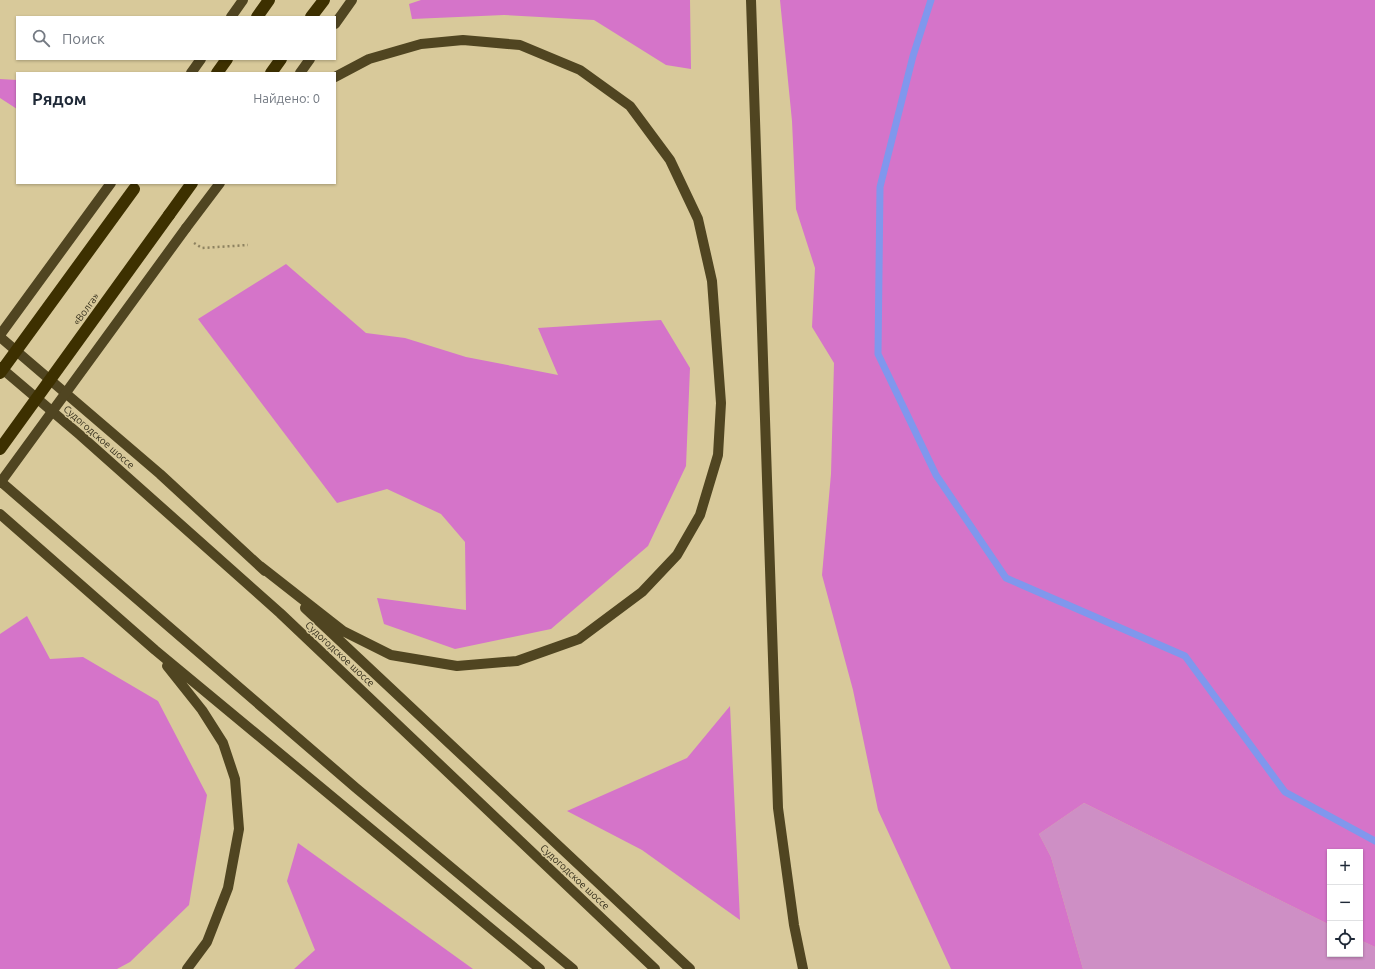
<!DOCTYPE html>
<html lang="ru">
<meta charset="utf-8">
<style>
body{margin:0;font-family:Ubuntu,sans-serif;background:#f6f6f7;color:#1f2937}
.controls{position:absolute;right:12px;bottom:12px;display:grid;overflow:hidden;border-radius:0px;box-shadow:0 1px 3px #0004}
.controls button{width:36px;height:36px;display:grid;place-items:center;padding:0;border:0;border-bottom:1px solid #e0e1e3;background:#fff;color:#1f2937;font:20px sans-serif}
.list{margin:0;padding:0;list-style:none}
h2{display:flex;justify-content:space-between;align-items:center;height:52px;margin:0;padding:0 16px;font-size:17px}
h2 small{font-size:13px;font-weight:400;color:#747a83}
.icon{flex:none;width:22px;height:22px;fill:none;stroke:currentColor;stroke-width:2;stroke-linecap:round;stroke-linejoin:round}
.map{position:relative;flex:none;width:1375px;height:969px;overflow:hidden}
.search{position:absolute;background:#fff;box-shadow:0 1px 3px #0004;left:16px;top:16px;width:320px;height:44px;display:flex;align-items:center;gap:10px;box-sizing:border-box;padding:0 14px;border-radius:0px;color:#747a83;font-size:15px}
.panel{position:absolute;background:#fff;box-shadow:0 1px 3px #0004;left:16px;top:72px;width:320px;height:112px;border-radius:0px}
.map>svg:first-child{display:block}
</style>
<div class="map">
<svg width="1375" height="969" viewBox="0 0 1375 969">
<rect width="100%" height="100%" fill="#d8c99a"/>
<path fill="#ce8fc5" d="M1084,803l246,122v29h30v-14l15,7v22h-292l-32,-112 -12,-23z"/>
<path fill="#d574c9" d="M421,0h269l1,69 -25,-4 -72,-45 -90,-5 -92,4 -3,-15z
M780,0h595v947l-15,-7v-88h-30v73l-246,-122 -45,31 12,23 32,112h-132l-73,-159 -25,-120 -31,-115 9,-101 3,-111 -22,-36 3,-59 -19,-59 -4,-88z
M0,79l17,1v29l-17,-11z
M286,264l80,69 39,5 61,19 92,18 -20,-47 123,-8 29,48 -4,98 -38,80 -97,83 -96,20 -71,-25 -7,-26 89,12 -1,-68 -24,-28 -54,-25 -50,14 -139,-184z
M27,616l23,43 33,-2 75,44 49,94 -18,110 -59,57 -13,7h-117v-335z
M730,706l10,214 -98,-70 -75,-39 120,-53z
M298,843l175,126h-179l21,-19 -28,-69z"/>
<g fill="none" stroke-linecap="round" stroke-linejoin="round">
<path stroke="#8097ed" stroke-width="7" d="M931,0l-18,56 -33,131 -2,167 58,121 70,103 179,78 100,136 90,49"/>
<path stroke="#8d8260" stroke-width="2.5" stroke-dasharray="2 3" stroke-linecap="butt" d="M194,243l8,5 46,-3"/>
<path stroke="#504521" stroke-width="10" d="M751,0l27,808 16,117 9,44
M231,17l12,-17
M335,24l17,-24
M191,73l10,-14
M300,73l10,-14
M186,228l34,-45
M0,335l111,-152
M0,337l160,137 105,97
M0,367l80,68 200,178 375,356
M0,481l356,307 217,181
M0,514l155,136 385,319
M260,566l83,65 48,24 66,11 60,-5 62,-22 63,-47 35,-37 23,-40 18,-60 3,-52 -9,-122 -14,-62 -28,-59 -40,-54 -50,-36 -60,-25 -57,-5 -42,4 -52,15 -34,18
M305,608l385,361
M167,666l35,44 21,33 12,36 4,50 -11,59 -21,54 -20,27"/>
<path stroke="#3d3000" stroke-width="12" d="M257,17l12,-17
M311,17l13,-17
M217,73l10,-14
M271,73l10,-14
M169,215l23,-32"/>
<path stroke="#504521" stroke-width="10" d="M0,483l186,-255"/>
<path stroke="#3d3000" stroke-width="12" d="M0,373l134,-184
M0,449l169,-234"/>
</g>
<g text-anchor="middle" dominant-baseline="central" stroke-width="3" stroke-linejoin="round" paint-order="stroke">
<g font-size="10" fill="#342e1b" stroke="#d8c99a">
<text transform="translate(86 309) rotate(-54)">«Волга»</text>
<text transform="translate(99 437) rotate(41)">Судогодское шоссе</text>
<text transform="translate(340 654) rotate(43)">Судогодское шоссе</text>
<text transform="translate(575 877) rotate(43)">Судогодское шоссе</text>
</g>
</g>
</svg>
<div class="controls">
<button>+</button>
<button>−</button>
<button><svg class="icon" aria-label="locate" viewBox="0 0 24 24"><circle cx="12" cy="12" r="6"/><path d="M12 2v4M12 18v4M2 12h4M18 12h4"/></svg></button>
</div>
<div class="search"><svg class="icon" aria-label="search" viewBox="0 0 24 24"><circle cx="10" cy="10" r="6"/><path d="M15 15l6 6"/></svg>Поиск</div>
<section class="panel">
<h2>Рядом<small>Найдено: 0</small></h2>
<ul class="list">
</ul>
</section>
</div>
